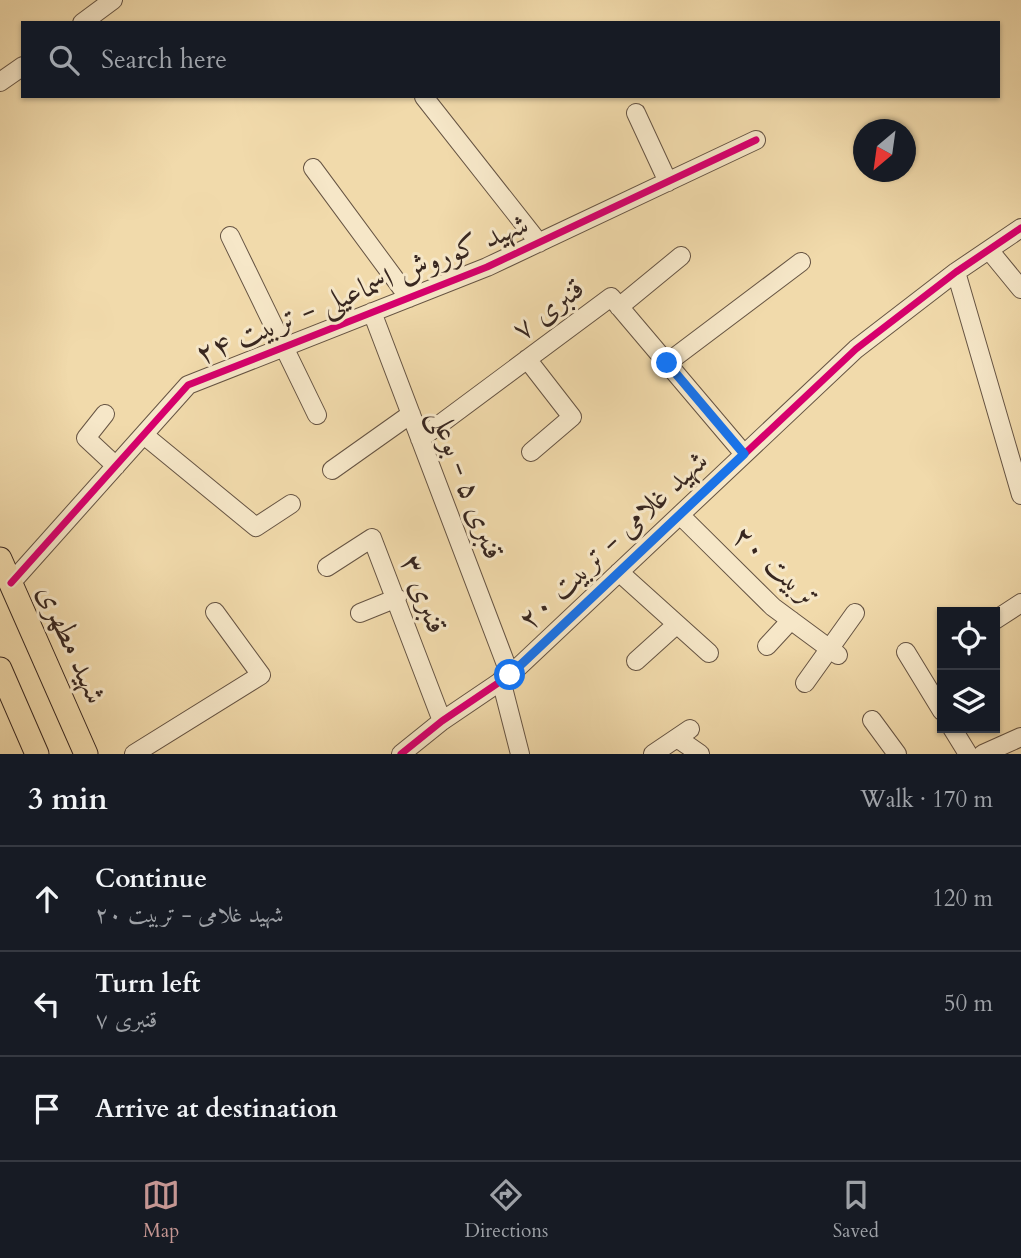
<!DOCTYPE html>
<meta charset="utf-8">
<style>
body{margin:0;font-family:Cardo,Amiri,serif;background:#20242c;color:#f1f3f6}
.controls{position:absolute;right:21px;bottom:21px;display:grid;overflow:hidden;border-radius:0px;box-shadow:0 2px 5px #0004}
.controls button{width:63px;height:63px;display:grid;place-items:center;padding:0;border:0;border-bottom:2px solid #363941;background:#171b24;color:#f1f3f6;font:35px sans-serif}
.compass{position:absolute;left:853px;top:119px;width:63px;height:63px;border-radius:50%;background:#171b24;box-shadow:0 2px 5px #0004;rotate:209deg}
.stop{position:absolute;width:21px;height:21px;margin:-16px;border:5px solid #1a73e8;border-radius:50%;background:#fff}
.stop.end{background:#1a73e8;border-color:#fff;box-shadow:0 2px 7px #0008}
.list{margin:0;padding:0;list-style:none}
h2{display:flex;justify-content:space-between;align-items:center;height:91px;margin:0;padding:0 28px;font-size:30px}
h2 small{font-size:23px;font-weight:400;color:#9ea1a6}
.list li{display:grid;grid-template-columns:46px 1fr auto;gap:21px;align-items:center;box-sizing:border-box;height:105px;padding:0 28px;border-top:2px solid #363941}
.list b{display:block;font-size:26px;white-space:nowrap}
.list p{margin:0;font-size:23px;white-space:nowrap;color:#9ea1a6}
.list em{font-size:23px;font-style:normal;color:#9ea1a6}
.icon{flex:none;width:38px;height:38px;fill:none;stroke:currentColor;stroke-width:2;stroke-linecap:round;stroke-linejoin:round}
.map{position:relative;flex:none;width:1021px;height:754px;overflow:hidden}
.search{position:absolute;background:#171b24;box-shadow:0 2px 5px #0004;left:21px;right:21px;top:21px;height:77px;display:flex;align-items:center;gap:18px;box-sizing:border-box;padding:0 24px;border-radius:0px;color:#9ea1a6;font-size:26px}
.sheet{height:406px;background:#171b24}
nav{display:flex;justify-content:space-around;align-items:center;box-sizing:border-box;height:98px;border-top:2px solid #363941;background:#171b24;font-size:19px;color:#9ea1a6}
nav a{display:grid;justify-items:center;gap:4px}
nav .on{color:#c59692}
.map>svg:first-child{display:block}
</style>
<div class="map">
<svg width="1021" height="754" viewBox="0 0 1021 754">
<rect width="100%" height="100%" fill="#f1daab"/>
<filter id="stains"><feTurbulence type="fractalNoise" baseFrequency=".00286" numOctaves="4"/><feColorMatrix values="0 0 0 0 .2 0 0 0 0 .09 0 0 0 0 .02 0 0 0 .5 -.17"/></filter>
<radialGradient id="worn" r=".72"><stop offset=".6" stop-color="#630" stop-opacity="0"/><stop offset="1" stop-color="#630" stop-opacity=".3"/></radialGradient>
<g fill="none" stroke-linecap="round" stroke-linejoin="round">
<defs>
<path id="minor" d="M82,23l31,-23
M0,82l23,-16
M424,97l115,146
M636,113l32,69
M313,168l96,130
M230,236l87,179
M989,250l32,39
M956,272l65,223
M619,307l62,-51
M372,312l138,363
M527,359l45,58 -41,35
M667,363l134,-101
M105,414l-19,24 30,28
M144,435l112,92 35,-23
M420,439l191,-142 133,157
M332,470l79,-56
M680,515l93,92 65,48
M327,567l45,-29 70,183
M619,572l90,81
M11,583l177,-198 299,-118 269,-127
M360,613l37,-15
M995,620l26,-17
M767,646l24,-26
M906,652l36,59
M636,661l41,-37
M501,680l19,74
M805,683l50,-70
M872,720l25,34
M952,728l16,26
M677,738l23,16
M134,754l127,-79 -46,-63
M401,754l41,-33 68,-46 346,-326 100,-77 65,-44
M653,754l37,-25
M983,754l38,-17"/>
<path id="major" d="M0,559l86,195
M0,669l37,85"/>
</defs>
<use href="#minor" stroke="#665443" stroke-width="20"/>
<use href="#major" stroke="#382720" stroke-width="25"/>
<use href="#minor" stroke="#f6e7c8" stroke-width="18"/>
<use href="#major" stroke="#f1daab" stroke-width="23"/>
<defs>
<path id="cycleway" d="M11,583l177,-198 299,-118 269,-127
M401,754l41,-33 68,-46 346,-326 100,-77 65,-44"/>
</defs>
<use href="#cycleway" stroke="#f6e7c8" stroke-width="11"/>
<use href="#cycleway" stroke="#d6006c" stroke-width="7"/>
</g>
<g fill="none" stroke-linecap="round" stroke-linejoin="round">
<path stroke="#1a73e8" stroke-width="9" d="M510,675l234,-221 -77,-91"/>
</g>
<g text-anchor="middle" dominant-baseline="central" stroke-width="6" stroke-linejoin="round" paint-order="stroke">
<g font-size="30" fill="#382720" stroke="#f6e7c8">
<text transform="translate(362 289) rotate(-22)">شهید کوروش اسماعیلی - تربیت ۲۴</text>
<text transform="translate(548 309) rotate(-37)">قنبری ۷</text>
<text transform="translate(467 484) rotate(69)">قنبری ۵ - بوعلی</text>
<text transform="translate(613 540) rotate(-43)">شهید غلامی - تربیت ۲۰</text>
<text transform="translate(776 566) rotate(42)">تربیت ۲۰</text>
<text transform="translate(424 594) rotate(69)">قنبری ۳</text>
<text transform="translate(72 644) rotate(66)">شهید مطهری</text>
</g>
</g>
<rect width="100%" height="100%" filter="url(#stains)"/>
<rect width="100%" height="100%" fill="url(#worn)"/>
</svg>
<div class="controls">
<button><svg class="icon" aria-label="locate" viewBox="0 0 24 24"><circle cx="12" cy="12" r="6"/><path d="M12 2v4M12 18v4M2 12h4M18 12h4"/></svg></button>
<button><svg class="icon" aria-label="layers" viewBox="0 0 24 24"><path d="M12 4l9 5-9 5-9-5zM3 14l9 5 9-5"/></svg></button>
</div>
<svg class="compass" viewBox="-18 -18 36 36"><path d="M0-13l5 13h-10z" fill="#e53935"/><path d="M0 13l5-13h-10z" fill="#9ea1a6"/></svg>
<div class="stop" style="left:510px;top:675px"></div>
<div class="stop end" style="left:667px;top:363px"></div>
<div class="search"><svg class="icon" aria-label="search" viewBox="0 0 24 24"><circle cx="10" cy="10" r="6"/><path d="M15 15l6 6"/></svg>Search here</div>
</div>
<section class="sheet">
<h2>3 min<small>Walk · 170 m</small></h2>
<ul class="list">
<li><svg class="icon" aria-label="ahead" viewBox="0 0 24 24"><path d="M12 20V5M6 11l6-6 6 6"/></svg><div><b>Continue</b><p>شهید غلامی - تربیت ۲۰</p></div><em>120 m</em></li>
<li><svg class="icon" aria-label="left" viewBox="0 0 24 24"><path d="M17 20v-9H6M10 6l-5 5 5 5"/></svg><div><b>Turn left</b><p>قنبری ۷</p></div><em>50 m</em></li>
<li><svg class="icon" aria-label="arrive" viewBox="0 0 24 24"><path d="M6 21V4h12l-3 4 3 4H6"/></svg><div><b>Arrive at destination</b></div></li>
</ul>
</section>
<nav>
<a class="on"><svg class="icon" aria-label="map" viewBox="0 0 24 24"><path d="M3 6l6-2 6 2 6-2v14l-6 2-6-2-6 2zM9 4v14M15 6v14"/></svg>Map</a>
<a><svg class="icon" aria-label="directions" viewBox="0 0 24 24"><path d="M12 3l9 9-9 9-9-9zM9 14v-3h6M13 9l2 2-2 2"/></svg>Directions</a>
<a><svg class="icon" aria-label="saved" viewBox="0 0 24 24"><path d="M7 4h10v16l-5-4-5 4z"/></svg>Saved</a>
</nav>
